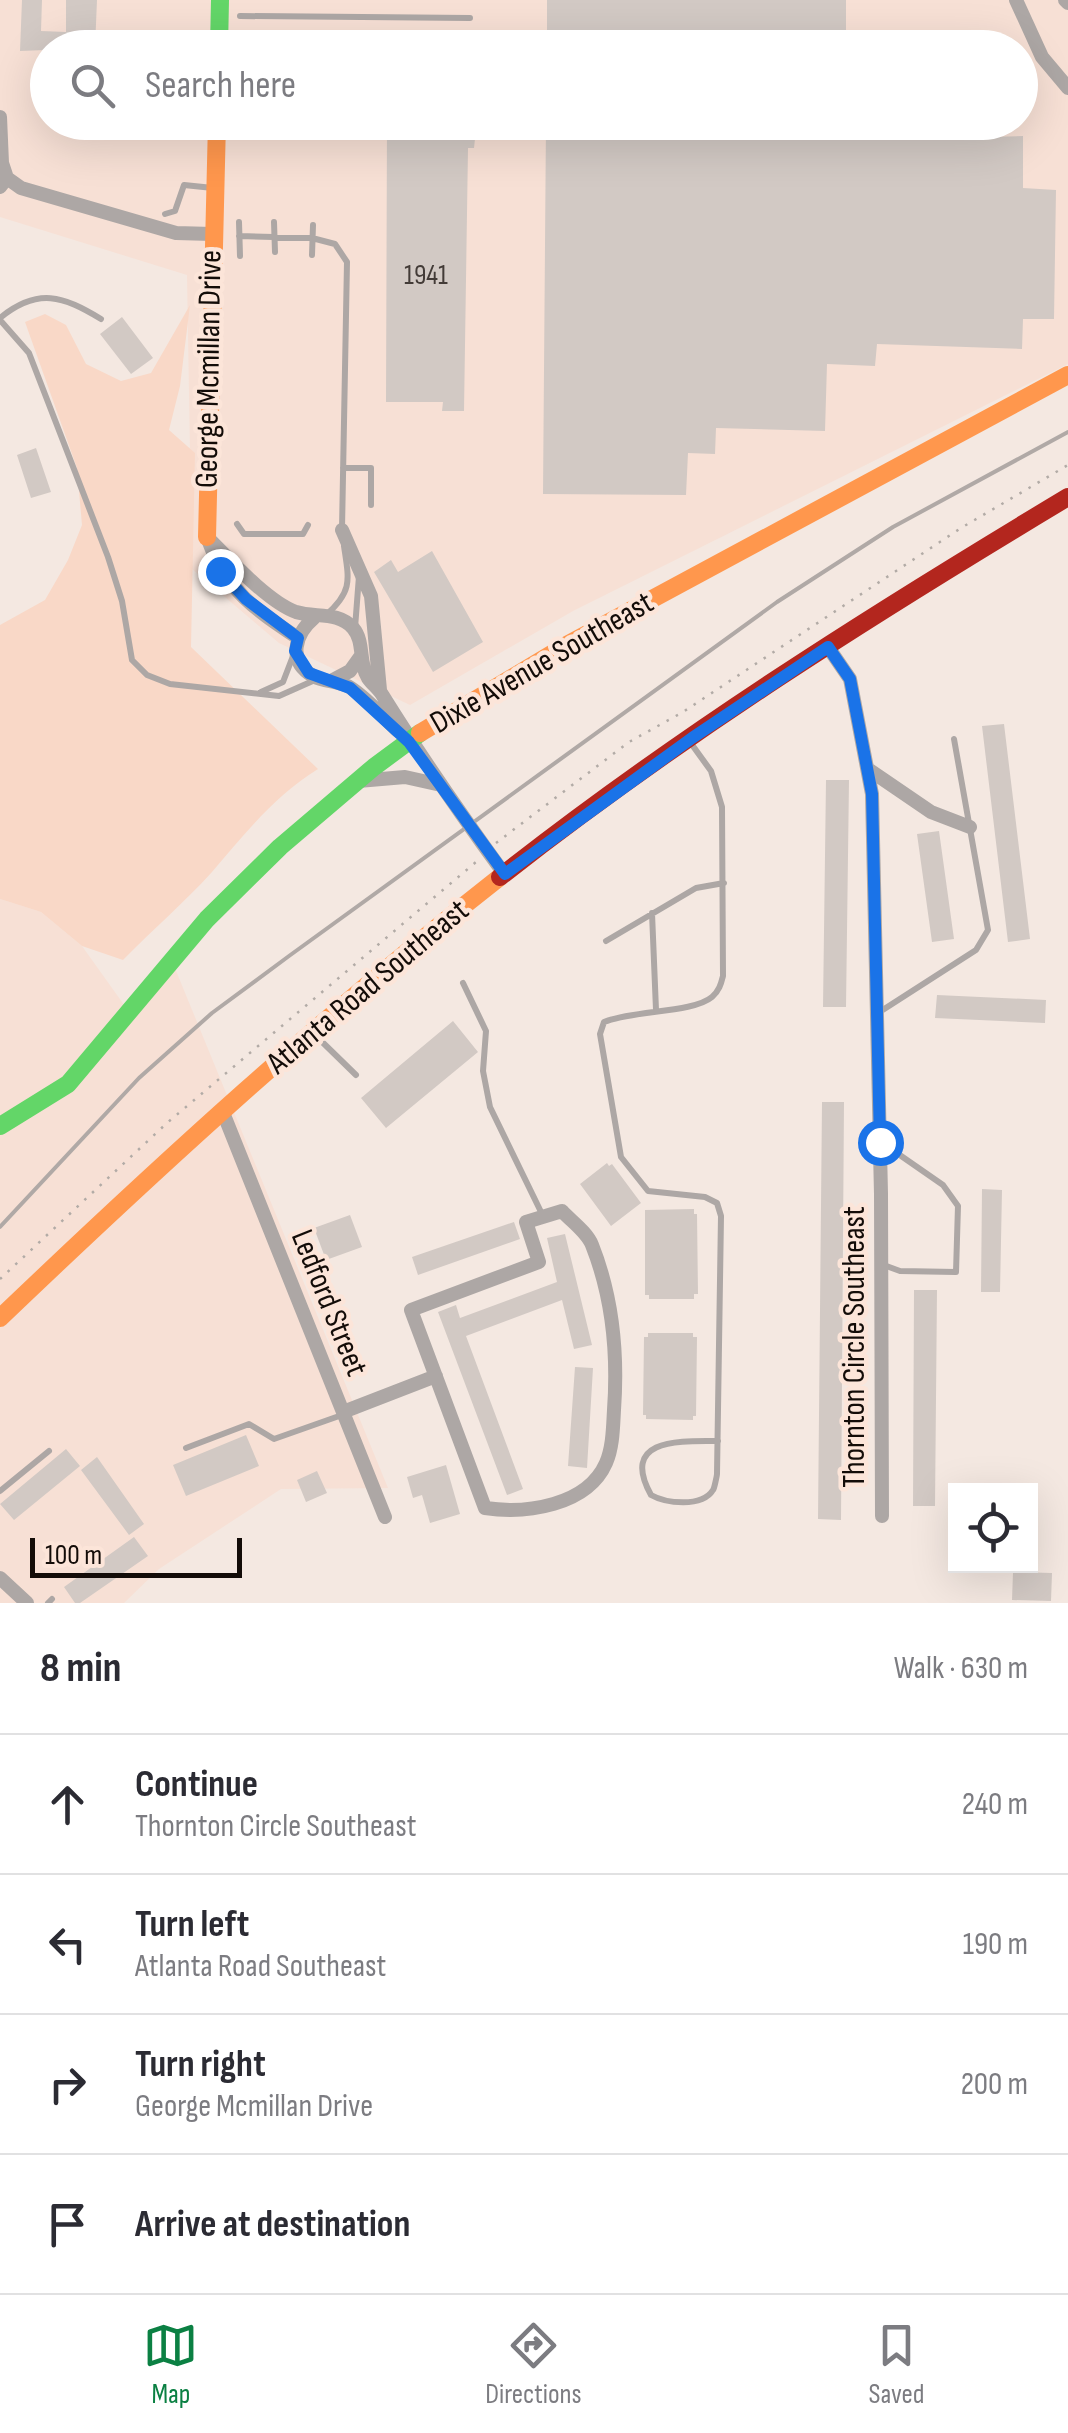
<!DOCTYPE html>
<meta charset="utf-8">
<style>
body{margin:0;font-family:"Sofia Sans Condensed",sans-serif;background:#f2f2f3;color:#2b2b33}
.controls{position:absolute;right:30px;bottom:30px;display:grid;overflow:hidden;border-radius:0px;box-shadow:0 10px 40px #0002}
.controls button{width:90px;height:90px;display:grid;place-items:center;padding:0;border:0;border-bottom:2px solid #e1e1e2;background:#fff;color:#2b2b33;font:50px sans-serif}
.scale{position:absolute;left:30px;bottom:25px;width:212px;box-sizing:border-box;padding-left:10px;border:5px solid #130c08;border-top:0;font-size:28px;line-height:35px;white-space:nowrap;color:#130c08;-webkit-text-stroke:8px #fce5d9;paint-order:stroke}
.stop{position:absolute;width:30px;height:30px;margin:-22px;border:8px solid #1a73e8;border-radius:50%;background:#fff}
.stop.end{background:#1a73e8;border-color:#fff;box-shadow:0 2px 10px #0008}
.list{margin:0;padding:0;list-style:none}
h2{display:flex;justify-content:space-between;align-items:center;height:130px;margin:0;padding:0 40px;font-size:42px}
h2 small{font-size:32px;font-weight:400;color:#7c7c81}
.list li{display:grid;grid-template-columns:65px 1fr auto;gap:30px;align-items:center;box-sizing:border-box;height:140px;padding:0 40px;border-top:2px solid #e1e1e2}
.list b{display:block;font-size:38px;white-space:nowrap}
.list p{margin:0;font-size:32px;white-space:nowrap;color:#7c7c81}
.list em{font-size:32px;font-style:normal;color:#7c7c81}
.icon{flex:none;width:55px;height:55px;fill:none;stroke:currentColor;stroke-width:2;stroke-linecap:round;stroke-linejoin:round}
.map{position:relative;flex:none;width:1068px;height:1603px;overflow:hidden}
.search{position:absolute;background:#fff;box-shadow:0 10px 40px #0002;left:30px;right:30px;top:30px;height:110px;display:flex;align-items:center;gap:25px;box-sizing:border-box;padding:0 35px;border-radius:55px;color:#7c7c81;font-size:38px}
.sheet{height:690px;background:#fff}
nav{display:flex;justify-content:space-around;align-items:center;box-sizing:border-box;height:140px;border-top:2px solid #e1e1e2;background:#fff;font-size:28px;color:#7c7c81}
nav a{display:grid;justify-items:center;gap:5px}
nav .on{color:#0b8043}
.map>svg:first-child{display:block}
</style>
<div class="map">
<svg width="1068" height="1603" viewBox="0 0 1068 1603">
<rect width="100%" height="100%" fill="#f4e8e1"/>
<path fill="#f7e0d5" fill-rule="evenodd" d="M0,0h1068v364l-495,247 -163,94 -131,-62 -87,-74 -5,-294 -187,-58zM48,48h972v74h-972z
M0,899l41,13 41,34 45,63 45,-48 216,527 -107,1 -122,80 -35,34h-124z"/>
<path fill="#f9d8c7" d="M190,305l-10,81 -11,44 26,23 -4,194 127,122c-44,27 -73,65 -106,103 -28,31 -60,58 -89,88l-41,-14 -41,-34 -41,-13v-274l45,-25 23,-40 14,-35 -5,-57 -52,-146 20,-8 21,11 20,39 35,17 30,-8z"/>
<path fill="#d2c9c4" d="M22,0h20l-1,31 25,1v-32h31l-2,48 -75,3z
M547,0h299v48h-299z
M387,122h103v17h-15l-1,9h-6l-4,263h-22l1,-9h-57z
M546,122h442v15l35,-1v52l33,2 -2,129h-31l-1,30 -145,-5 -2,22 -48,-2 -2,67 -109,-3 -1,26 -27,-1 -2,42 -143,-1z
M122,317l31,41 -22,16 -31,-40z
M36,448l15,44 -20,6 -14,-43z
M432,551l51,91 -50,30 -59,-100 17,-12 7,12z
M1004,724l26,215 -22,3 -26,-216z
M826,780h23l-3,227h-23z
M939,831l15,108 -22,3 -15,-108z
M937,995l109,5 -1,23 -110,-5z
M453,1021l25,31 -92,76 -25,-30z
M822,1102h22l-3,418 -23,-1z
M607,1163l2,3 3,-2 29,39 -30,23 -31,-42z
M982,1189l20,1 -2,102h-19z
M694,1209v5h3l1,80h-4v5h-45v-4h-4v-85z
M350,1215l12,32 -36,13 -12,-32z
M514,1222l6,17 -102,36 -6,-18z
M565,1234l27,111 -18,4 -12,-49 -96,36 57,153 -16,6 -69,-183 18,-7 4,13 97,-36 -10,-44z
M914,1290h23l-2,216h-22z
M648,1333h45v4h4l-1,79h-3v4l-47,-1v-4h-3l1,-78h4z
M575,1367l18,1 -6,100 -19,-2z
M246,1435l13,31 -73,30 -13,-31z
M66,1449l14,17 -66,54 -14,-16z
M97,1457l47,67 -15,11 -48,-65z
M446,1465l14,49 -30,9 -8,-28 -9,3 -6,-21z
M317,1471l10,22 -21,9 -9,-22z
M134,1537l14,19 -68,47h-5l-11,-16z
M1013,1572l39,1 -1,28 -39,-1z"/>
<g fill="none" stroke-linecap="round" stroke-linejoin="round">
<path stroke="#b2aba6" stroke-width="2.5" stroke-dasharray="2.5 8" stroke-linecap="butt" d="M496,843l133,-101 54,-30 278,-184 107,-63
M0,1279l167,-156 309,-261"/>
<path stroke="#ada7a5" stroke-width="6" d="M240,16l230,2
M165,214l10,-3 9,-26 29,3
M239,222l1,34
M274,222l1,30
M239,236l73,2 23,6 12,18 -5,267
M312,255l1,-30
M0,318c38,-31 63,-22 101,1
M0,320l29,33 79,204 14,44 10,59 15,15 23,9 109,12 36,-16
M343,468h28v37
M237,524l7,10h59l5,-9
M326,615c27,-24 23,-35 18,-69
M355,628l4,-52
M261,692l22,-10 10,-26
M690,742l21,29 11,36 1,169c-2,8 -4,15 -11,21 -19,16 -79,13 -108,25l-4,12 21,123 27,34 57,6 12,6 4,13 -4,258c0,1 -3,16 -4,16 -11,18 -48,13 -62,5 -32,-58 31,-54 67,-54
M652,913l4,97
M606,941l90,-53 28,-5
M463,983l23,48 -3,40 7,36 53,109
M878,1013l98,-63 12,-20 -34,-191
M314,1034l42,41
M881,1142l62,43 15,21 -2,66 -56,-1 -19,-7
M186,1448l63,-24 25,15 68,-24
M0,1491l49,-40
M48,1603l4,-4"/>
<path stroke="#ada7a5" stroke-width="14" d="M1016,0l26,57 26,31
M1065,0l3,3
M0,117l2,46 5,15 -7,9
M7,178l14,10 155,45 36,1
M342,530l29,66 9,94
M207,537c22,22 61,65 89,75 19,6 42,-1 57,16 12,14 5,34 15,50 4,6 11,11 15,18 38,61 79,120 122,179
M209,542c18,49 47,68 89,96
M314,618c-19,16 -27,43 -1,58 12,7 26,4 38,12 17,11 32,29 47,43
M828,647l22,32 22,115 9,400 1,322
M333,680l17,-9 10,-14
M868,769l63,43 39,15
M358,781l47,-4 36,8
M222,1110l163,407
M562,1211c9,10 25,21 30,34 21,53 26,109 22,165 -1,17 -1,37 -8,53 -19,43 -80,51 -121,45l-74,-198 128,-48 -13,-40z
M343,1412l93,-36
M0,1578l27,25"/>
<path stroke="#63d668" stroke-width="18" d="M219,48l1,-48
M0,1126l68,-42 139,-165 73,-72 94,-80 46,-34"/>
<path stroke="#ff974d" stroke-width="18" d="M207,537l10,-415
M420,733l145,-87 503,-271
M0,1318c161,-154 324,-303 500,-441"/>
<path stroke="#b3261e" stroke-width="18" d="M500,877c179,-141 373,-263 568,-380"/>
<path stroke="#b0a9a6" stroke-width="4" d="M0,1227l139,-149 73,-65 77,-57 488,-354 116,-75 175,-95"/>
</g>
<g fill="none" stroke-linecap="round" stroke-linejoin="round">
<path stroke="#1a73e8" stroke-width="12" d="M220,571l26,28 52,39 -3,13 14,22 41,15 59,54 96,132 187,-136 136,-91 22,32 22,115 8,348"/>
</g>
<g text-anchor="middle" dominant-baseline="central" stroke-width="9" stroke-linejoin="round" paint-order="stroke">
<g font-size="28" fill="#433b37">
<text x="426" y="275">1941</text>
</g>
<g font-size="32" fill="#130c08" stroke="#fce5d9">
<text transform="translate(209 369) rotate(-89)">George Mcmillan Drive</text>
<text transform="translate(542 663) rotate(-30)">Dixie Avenue Southeast</text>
<text transform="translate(368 987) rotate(-40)">Atlanta Road Southeast</text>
<text transform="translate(329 1303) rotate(68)">Ledford Street</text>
<text transform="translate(854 1347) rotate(-90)">Thornton Circle Southeast</text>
</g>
</g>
</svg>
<div class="controls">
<button><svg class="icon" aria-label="locate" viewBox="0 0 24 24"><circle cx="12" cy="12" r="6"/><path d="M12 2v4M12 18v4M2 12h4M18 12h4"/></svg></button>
</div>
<div class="scale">100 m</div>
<div class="stop" style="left:880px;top:1142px"></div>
<div class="stop end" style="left:220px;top:571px"></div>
<div class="search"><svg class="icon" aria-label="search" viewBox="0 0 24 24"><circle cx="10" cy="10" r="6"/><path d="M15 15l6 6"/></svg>Search here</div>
</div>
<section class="sheet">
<h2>8 min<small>Walk · 630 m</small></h2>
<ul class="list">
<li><svg class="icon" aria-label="ahead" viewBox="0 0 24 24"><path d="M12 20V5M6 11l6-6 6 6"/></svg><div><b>Continue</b><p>Thornton Circle Southeast</p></div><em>240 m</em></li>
<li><svg class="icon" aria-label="left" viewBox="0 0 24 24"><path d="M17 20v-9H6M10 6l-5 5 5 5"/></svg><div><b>Turn left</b><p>Atlanta Road Southeast</p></div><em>190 m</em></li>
<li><svg class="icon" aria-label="right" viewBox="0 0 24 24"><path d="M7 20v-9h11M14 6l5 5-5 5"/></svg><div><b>Turn right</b><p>George Mcmillan Drive</p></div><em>200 m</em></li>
<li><svg class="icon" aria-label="arrive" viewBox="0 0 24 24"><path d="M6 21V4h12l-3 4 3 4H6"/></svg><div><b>Arrive at destination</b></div></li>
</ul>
</section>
<nav>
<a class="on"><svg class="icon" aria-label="map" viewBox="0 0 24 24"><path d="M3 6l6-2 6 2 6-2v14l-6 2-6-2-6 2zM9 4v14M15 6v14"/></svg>Map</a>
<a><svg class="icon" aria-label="directions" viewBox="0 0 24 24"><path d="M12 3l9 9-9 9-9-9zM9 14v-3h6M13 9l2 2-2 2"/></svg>Directions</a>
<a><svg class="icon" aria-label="saved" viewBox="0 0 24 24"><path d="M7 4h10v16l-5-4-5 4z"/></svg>Saved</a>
</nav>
